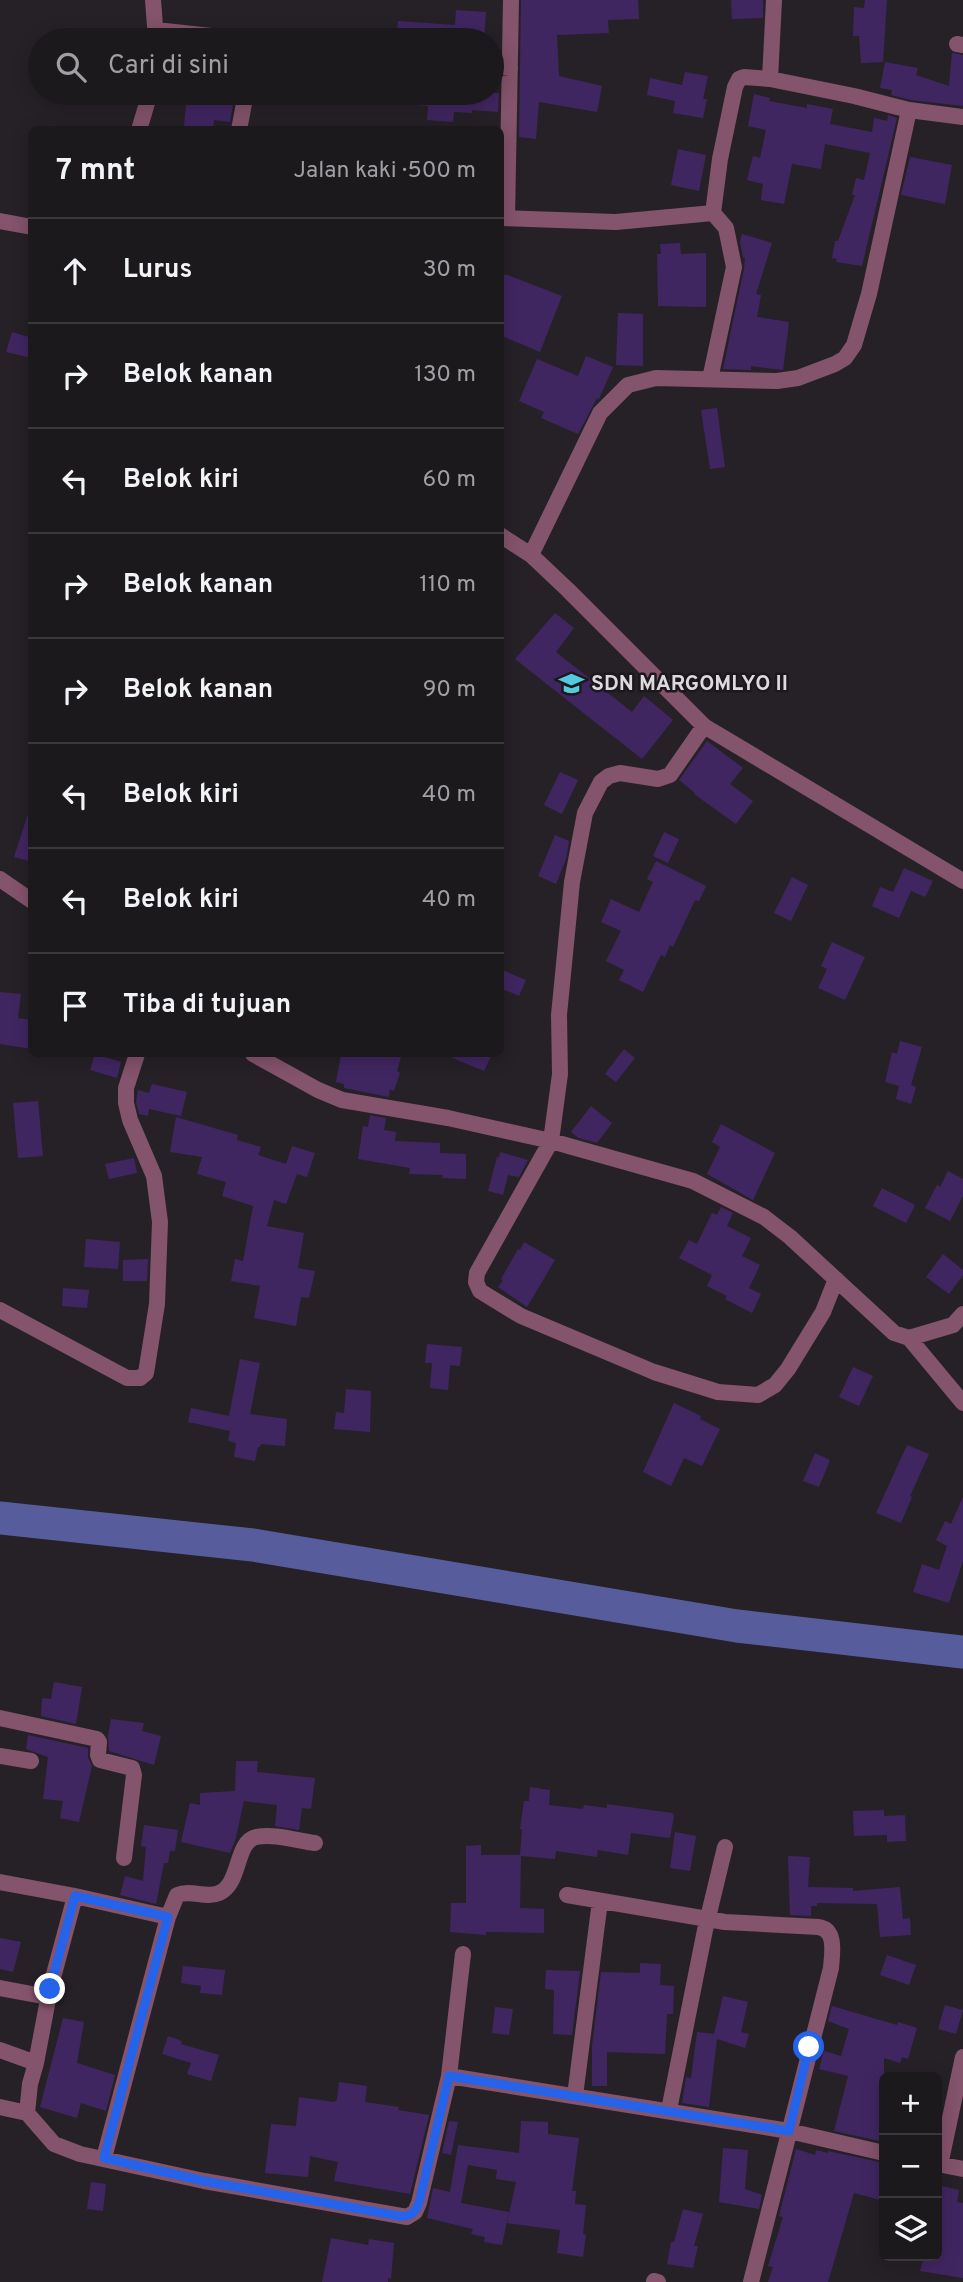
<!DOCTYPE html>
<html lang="id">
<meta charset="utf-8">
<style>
body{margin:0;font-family:Overpass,sans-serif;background:#29262a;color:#f1f3f6}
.controls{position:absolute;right:21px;bottom:21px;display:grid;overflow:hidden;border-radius:10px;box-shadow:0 4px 18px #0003}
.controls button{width:63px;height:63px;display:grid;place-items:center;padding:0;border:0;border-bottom:2px solid #3a383b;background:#1c191d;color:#f1f3f6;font:35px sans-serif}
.stop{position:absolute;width:21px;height:21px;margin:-16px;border:5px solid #2563eb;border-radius:50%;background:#fff}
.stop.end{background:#2563eb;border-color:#fff;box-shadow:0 2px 7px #0008}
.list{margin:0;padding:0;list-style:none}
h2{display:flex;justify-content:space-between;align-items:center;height:91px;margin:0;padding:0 28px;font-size:30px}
h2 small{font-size:23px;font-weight:400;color:#a0a0a4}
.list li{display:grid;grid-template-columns:46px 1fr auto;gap:21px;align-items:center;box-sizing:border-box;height:105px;padding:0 28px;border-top:2px solid #3a383b}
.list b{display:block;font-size:26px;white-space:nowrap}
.list em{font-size:23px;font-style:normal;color:#a0a0a4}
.icon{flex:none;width:38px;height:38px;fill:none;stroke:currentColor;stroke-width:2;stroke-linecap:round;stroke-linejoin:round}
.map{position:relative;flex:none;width:963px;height:2282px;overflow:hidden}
.search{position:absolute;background:#1c191d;box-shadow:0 4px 18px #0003;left:28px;top:28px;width:476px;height:77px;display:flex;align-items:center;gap:18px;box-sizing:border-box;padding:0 24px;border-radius:38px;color:#a0a0a4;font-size:26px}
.panel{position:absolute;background:#1c191d;box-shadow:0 4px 18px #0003;left:28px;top:126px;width:476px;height:931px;border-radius:10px}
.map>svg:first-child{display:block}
</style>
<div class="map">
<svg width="963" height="2282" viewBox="0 0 963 2282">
<rect width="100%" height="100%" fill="#262127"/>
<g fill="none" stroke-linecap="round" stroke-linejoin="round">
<path stroke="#575c9c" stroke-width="33" d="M0,1518l253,27 484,81 226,26"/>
</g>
<path fill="#402661" d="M521,0h117l1,19 -31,1 1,13 -52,2 2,41 43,10 -5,26 -58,-10 -3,37 -17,-2z
M731,0h32v18l-31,1z
M865,0h22l-4,62 -22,1 -2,-27h-6l1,-29 10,1z
M456,10l30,2 -2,28h-88l2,-19 57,4z
M952,53l11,2v51l-52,-6 -20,-5 1,-5 -12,-2 5,-26 33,6 -2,7 33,11z
M685,72l23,4 -5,23h4l-4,19 -30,-5 2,-12 -28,-6 3,-17 32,7z
M187,93h48l-5,29 -16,-2 -1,8 -29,-2z
M401,93h98l-1,19 -26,-2v3l-18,-1 -1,10 -26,-2 1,-14 -27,-2z
M754,94l16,4 -1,3 38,7v-4l26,5 -3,15 42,8 2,-14 13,3 1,-6 9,3 -35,148 -26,-4 1,-3 -5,-1 3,-17h3l17,-46h-3l4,-17 8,2 6,-27 -45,-9 -4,25 -29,-5 -8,40 -23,-4 2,-16 -16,-4 6,-24 7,2 6,-28 -18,-4z
M678,149l28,6 -7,36 -28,-6z
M910,157l42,8 -7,39 -44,-9z
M742,234l30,9 -16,51 5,1 -4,22 32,5 -6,48 -32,-4v4l-28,-1 21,-100 1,-11 -2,-1 -3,-15z
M680,243l1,11 25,-1v54l-48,-1 -1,-52h4l-1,-10z
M505,274l57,22 -22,56 -40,-17v-49z
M618,313l25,1v52l-27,-1z
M12,332l20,6v20l-26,-6z
M586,356l27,11 -14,32 -2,-1 -19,36 -37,-16 3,-6 -25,-11 18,-42 41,17z
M717,408l8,59 -15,2 -9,-59z
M555,613l19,15 -18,24 76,60 12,-16 29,24 -31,39 -127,-100z
M707,741l36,27 -13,16 23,17 -17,23 -42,-30 1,-1 -16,-13z
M560,772l18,8 -16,34 -18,-9z
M28,814l4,1v47l-18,-5z
M664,832l15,7 -11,24 -15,-7z
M555,835l14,6 -3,18 -10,25 -18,-8z
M656,861l50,25 -7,15 -4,-1 -22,47 -3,-2 -5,12 -4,-2 -18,37 -24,-12 5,-10 -18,-9 15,-30 -20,-9 10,-23 28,13 14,-30 -6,-3z
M904,868l29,13 -8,16 -14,-6 -12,27 -27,-12 8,-19 13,5z
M792,877l16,8 -17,36 -17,-8z
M832,942l33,15 -20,43 -27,-12 9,-19 -6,-3z
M500,969l26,11 -7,16 -19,-8z
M0,992l21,2 -3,24 14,2v29l-32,-5z
M900,1041l22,6 -11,38 5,2 -5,17 -15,-5 3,-13 -14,-4 7,-30 5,2z
M624,1049l11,9 -19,24 -11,-8z
M95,1054l26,8 -4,16 -27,-8z
M341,1054h61l-5,17 3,2 -6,18 -4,-2 -1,8 -45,-9v-4l-8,-2z
M443,1054h49l-8,17z
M152,1084l35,8 -6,24 -32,-7 -1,7 -9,-2 -3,-12 2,-12 11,3z
M38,1101l5,55 -25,2 -5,-55z
M591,1106l21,17 -15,20 -18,-5 -8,-6z
M370,1115l16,3 -2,12 12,2 -1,9 45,2v10l26,1v25l-24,-1 1,-3 -34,-1 1,-6 -52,-9 5,-33 5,1z
M176,1117l62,18 -1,5 24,7 -3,8 28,9 6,-18 23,7 -8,24 -10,-3 -11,30 -12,-4 -7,26 37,7 -6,35 17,3 -6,27 -8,-1 -5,29 -42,-8 6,-32 -29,-5 4,-22 8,2 10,-55 -31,-10 4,-14 -29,-8 5,-17 -32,-5z
M721,1124l54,29 -22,47 -46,-26 13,-27 -8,-5z
M500,1152l28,8 -9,17 -11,-2 -5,20 -15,-4 9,-34 2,1z
M134,1158l3,15 -28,6 -4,-15z
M948,1171l15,8v17l-13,25 -25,-13 12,-23 3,2z
M882,1188l33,17 -9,18 -33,-17z
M721,1207l12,6 -6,13 24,12 -9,18 18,9 -11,23 12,6 -9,19 -27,-14 2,-3 -20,-10 5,-11 -33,-17 10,-18 8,4 15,-31 5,2z
M86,1239l34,3 -2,27 -34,-2z
M524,1242l31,18 -28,47 -29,-20 5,-7 -2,-1 17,-30 2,1z
M943,1254l20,16v5l-14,19 -23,-17z
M148,1259l-1,22h-24v-21z
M63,1288l26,2 -2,18 -25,-2z
M427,1344l35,3 -2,19 -10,-1 -2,25 -18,-2 2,-25h-7z
M240,1359l20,4 -10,51 37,5 -2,27 -24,-2 -1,3h-2l-3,14 -21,-4 2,-14 -8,-2 2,-10 -42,-9 3,-14 38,8z
M853,1367l20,9 -14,30 -20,-9z
M346,1389l25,2 -1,41 -36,-3 2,-17 8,1z
M674,1403l27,13 -1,3 20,10 -18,37 -18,-8 -13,28 -28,-14z
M907,1445l22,9 -19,42 2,1 -11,26 -25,-10z
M815,1453l15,7 -11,27 -16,-6z
M963,1497v64l-14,42 -36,-11 9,-28 17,6 8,-24 -11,-6 9,-19 6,3z
M54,1682l28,5 -6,37 -35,-8 1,-18 9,1z
M111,1719l33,4 -2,8 19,5 -7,29 -45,-14 -1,-15z
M28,1735l60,13v10l4,8 -13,56 -19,-4 3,-17 -20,-2 5,-42 -22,-8z
M236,1761h22l-1,11 58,6 -4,31 -9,-1 -3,22 -24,-4 2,-21 -33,-4 -9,40 -5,12 -49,-11 9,-39 10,2v-12l35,-2z
M530,1787l20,3 -1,15 34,4 1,-4 23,3v-4l65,9 2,3 -4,22 -39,-5 -3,22 -30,-5 -1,7 -41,-6 -1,8 -34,-3 -1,52 24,1v24l-46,-1h-12v3l-36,-3 1,-29h15v-57l15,-1v10h39l2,-26h-2l4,-28h5z
M884,1810v6l21,-1 1,26 -19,1v-7l-33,1 -1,-25z
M144,1825l34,5 -3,21h-5l-2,12h-4l-8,41 -36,-9 5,-19 18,5 3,-34 -5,-1z
M675,1832l21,4 -6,35 -20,-3z
M788,1856l22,1 -2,30 45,1v3l47,-4 3,32 7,-1 1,17 -31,2 -3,-33 -60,-1v3h-6v10l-21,-1z
M0,1938l21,4 -8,30 -13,-3z
M887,1955l29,10 -7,20 -29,-10z
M640,1963l21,1 -1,21 14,1 -1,28h-6l-2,40 -58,-2v34h-15v-40l9,-74 39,1z
M183,1966l42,4 -3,25 -22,-2 1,-7 -20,-3z
M546,1970l34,1 -8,64 -19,-1 1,-44 -9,-1z
M723,1996l25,6 -7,30 8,2 -4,14 -28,-9 -8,68 -27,-4 4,-26 5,1 6,-46 17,2z
M945,2005l18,5 -7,24 -18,-5z
M832,2006l65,19 1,-3 19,6 -9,31 -6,-2 -2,6 -16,-5v84l-50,-11 14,-55 -29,-7 5,-18 17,5 8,-27 -21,-8z
M495,2007l18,2 -4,26 -17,-2z
M63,2018l21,4 -7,41 38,12 -9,36 -25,-8 -4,15 -37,-11z
M168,2036l14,5 -1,3 38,11 -8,26 -24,-7 4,-11 -29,-9z
M339,2082l28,4 -2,16 34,5 -1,3 31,5 -19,79 -76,-13 4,-19 -28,-6 -2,21 -43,-4 6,-49 25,2 3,-29 35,5 3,-2z
M449,2121l9,1 -7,33 -9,-2z
M521,2121l27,1v12l31,4 -7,53h4l-1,13 11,1 -3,29 3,1 -3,22 -26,-4 3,-23 -53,-7 9,-41 -20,-3 1,-9 -29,-5 -7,38 48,9 -7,33 -18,-3 1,-5 -14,-3 2,-5 -46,-11 6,-30 17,4 8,-47 61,8z
M723,2148l25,2 -3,39 17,6 -3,14 -40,-7z
M796,2149l19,6 1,-5 12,3v-2l56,12v38l-30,-8 -26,89h-60l5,-15 -5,-1 15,-49 -4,-1z
M91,2182l15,2 -3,27 -16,-2z
M937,2185l22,5 -2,12 6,1v75l-43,-7 4,-15h13z
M683,2209l20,5 -9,32h4l-5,22 -26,-4 4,-22h3z
M331,2238l37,7 1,-6 25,4 -3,36 -3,-1v4h-66z"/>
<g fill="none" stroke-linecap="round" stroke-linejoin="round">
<path stroke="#84536c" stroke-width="16" d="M153,0l3,39
M156,30l92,10
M957,44l6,1
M492,66l18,2
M770,79l4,-79
M139,130l11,-37
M239,130l7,-37
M500,218l116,4 97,-9 7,-54 15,-72 4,-8 5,-2 26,2 84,17 55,14 54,7
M507,218l4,-218
M0,221l32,6
M710,379l24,-112 -8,-39 -13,-15
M500,535l31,20 37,35 136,136 259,155
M531,555l69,-142 28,-28 28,-7 121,3 21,-3 37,-14 10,-6 9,-13 15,-51 40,-184
M704,726l-34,49 -12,4 -38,-6 -11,3 -8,6 -16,31 -13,69 -13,133 1,59 -9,67 -74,132 -1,9 4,9 41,25 133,56 64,20 40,3 17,-10 13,-16 35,-57 13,-33
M0,879l32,22
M253,1054l65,36 24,10 106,18 103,23 142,40 71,36 26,20 104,96 15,5 44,-13 10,-11
M0,1310l127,68h13l6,-5 11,-69 3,-82 -6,-46 -24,-56 -4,-17v-15l11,-34
M909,1338l54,65
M0,1718l97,21 2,3 -1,13 2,5 32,8 2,7 -10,83
M0,1756l31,5
M0,1882l75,14
M567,1895l158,27 93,5c19,2 14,27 13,41l-80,314
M168,1917l9,-22c14,-6 29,4 42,-2 22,-9 16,-51 37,-56 18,-4 42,4 59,6
M0,1988l48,9
M0,2050l36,13 -6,21 -3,29
M36,2063l14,-74 25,-93 93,21 -64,241
M449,2076l340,55 95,22
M575,2096l25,-195
M0,2107l27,6 27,31 26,10 124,27 203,36 8,-5 4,-9 30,-127 14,-122
M669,2110l36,-180 20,-83
M937,2164l26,5
M940,2165l23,-108
M654,2281l4,1"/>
</g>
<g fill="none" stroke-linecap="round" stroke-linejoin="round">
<path stroke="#2563eb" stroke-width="9" d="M50,1989l25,-93 93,21 -64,241 100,23 195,35c11,1 16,-3 20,-13l30,-127 340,55 20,-84"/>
</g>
<defs>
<symbol id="school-bare" viewBox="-9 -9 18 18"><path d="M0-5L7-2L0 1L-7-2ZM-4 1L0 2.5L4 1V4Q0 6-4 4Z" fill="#54cade" stroke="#1d181d" stroke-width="2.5" paint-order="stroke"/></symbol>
</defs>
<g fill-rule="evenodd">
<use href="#school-bare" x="554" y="666" width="35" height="35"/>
</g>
<g text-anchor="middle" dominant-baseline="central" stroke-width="5" stroke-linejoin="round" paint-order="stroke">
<g font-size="21" font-weight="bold" fill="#dddadd" stroke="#1d181d" text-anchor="start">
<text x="591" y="684">SDN MARGOMLYO II</text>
</g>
</g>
</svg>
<div class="controls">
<button>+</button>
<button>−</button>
<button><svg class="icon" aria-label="layers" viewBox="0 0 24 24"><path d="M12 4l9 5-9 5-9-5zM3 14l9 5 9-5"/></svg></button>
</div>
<div class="stop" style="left:809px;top:2047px"></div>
<div class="stop end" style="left:50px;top:1989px"></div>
<div class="search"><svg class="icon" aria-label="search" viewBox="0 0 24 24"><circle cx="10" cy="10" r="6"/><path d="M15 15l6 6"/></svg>Cari di sini</div>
<section class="panel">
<h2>7 mnt<small>Jalan kaki · 500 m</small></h2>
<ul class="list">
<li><svg class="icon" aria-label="ahead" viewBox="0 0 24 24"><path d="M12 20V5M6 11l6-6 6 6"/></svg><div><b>Lurus</b></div><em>30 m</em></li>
<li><svg class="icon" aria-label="right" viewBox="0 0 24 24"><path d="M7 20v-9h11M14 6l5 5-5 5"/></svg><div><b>Belok kanan</b></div><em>130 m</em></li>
<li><svg class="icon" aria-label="left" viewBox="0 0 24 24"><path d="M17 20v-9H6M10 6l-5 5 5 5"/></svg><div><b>Belok kiri</b></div><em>60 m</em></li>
<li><svg class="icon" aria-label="right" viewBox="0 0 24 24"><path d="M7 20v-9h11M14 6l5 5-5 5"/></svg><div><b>Belok kanan</b></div><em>110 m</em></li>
<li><svg class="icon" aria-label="right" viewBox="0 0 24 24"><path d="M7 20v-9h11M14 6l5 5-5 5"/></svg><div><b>Belok kanan</b></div><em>90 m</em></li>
<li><svg class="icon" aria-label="left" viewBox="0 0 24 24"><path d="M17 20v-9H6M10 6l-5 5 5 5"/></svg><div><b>Belok kiri</b></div><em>40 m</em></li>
<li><svg class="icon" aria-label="left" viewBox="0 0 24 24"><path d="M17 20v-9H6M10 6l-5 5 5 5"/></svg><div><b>Belok kiri</b></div><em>40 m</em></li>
<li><svg class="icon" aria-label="arrive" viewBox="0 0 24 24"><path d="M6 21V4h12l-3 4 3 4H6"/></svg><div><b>Tiba di tujuan</b></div></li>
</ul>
</section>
</div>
